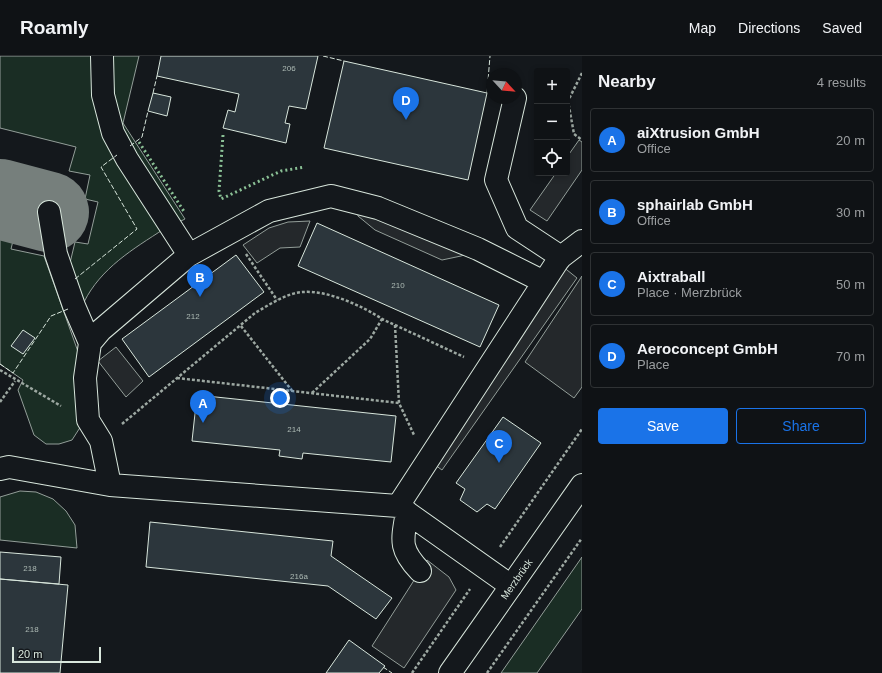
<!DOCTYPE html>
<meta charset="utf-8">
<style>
body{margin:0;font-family:Arial,sans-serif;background:#181b1e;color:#f1f3f6}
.controls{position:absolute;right:12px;top:12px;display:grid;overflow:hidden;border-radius:4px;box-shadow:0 2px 6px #0003}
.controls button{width:36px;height:36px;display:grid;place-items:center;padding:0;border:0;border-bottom:1px solid #2f3234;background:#0f1215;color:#f1f3f6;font:20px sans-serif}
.compass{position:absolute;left:486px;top:12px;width:36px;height:36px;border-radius:50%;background:#0f1215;box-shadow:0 2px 6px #0003;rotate:116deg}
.scale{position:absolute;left:12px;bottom:10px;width:89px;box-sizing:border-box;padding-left:4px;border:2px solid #d8e6dc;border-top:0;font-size:11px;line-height:14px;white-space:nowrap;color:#d8e6dc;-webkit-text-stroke:3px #14181c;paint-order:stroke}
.you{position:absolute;left:280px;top:342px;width:14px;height:14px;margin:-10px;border:3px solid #fff;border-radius:50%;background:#1a73e8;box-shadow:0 0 0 6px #1a73e833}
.badge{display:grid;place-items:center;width:26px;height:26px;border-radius:50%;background:#1a73e8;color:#fff;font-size:13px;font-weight:700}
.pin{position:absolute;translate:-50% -33px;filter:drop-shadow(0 1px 2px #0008)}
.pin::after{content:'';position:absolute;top:21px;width:14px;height:12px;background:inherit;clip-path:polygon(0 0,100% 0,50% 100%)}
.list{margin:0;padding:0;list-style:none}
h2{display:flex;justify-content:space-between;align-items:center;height:52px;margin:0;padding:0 16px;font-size:17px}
h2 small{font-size:13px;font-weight:400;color:#9b9ea0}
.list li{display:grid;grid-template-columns:26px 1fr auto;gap:12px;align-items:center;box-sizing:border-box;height:64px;margin:0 8px 8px;padding:0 8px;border:1px solid #2f3234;border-radius:4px}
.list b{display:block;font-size:15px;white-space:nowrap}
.list p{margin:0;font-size:13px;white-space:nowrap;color:#9b9ea0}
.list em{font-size:13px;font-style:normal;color:#9b9ea0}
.actions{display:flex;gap:8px;padding:12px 16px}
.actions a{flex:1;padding:9px 0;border:1px solid #1a73e8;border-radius:4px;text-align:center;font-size:14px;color:#1a73e8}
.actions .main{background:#1a73e8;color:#fff}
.icon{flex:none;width:22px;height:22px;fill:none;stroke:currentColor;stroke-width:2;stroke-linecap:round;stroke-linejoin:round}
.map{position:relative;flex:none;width:582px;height:617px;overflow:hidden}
header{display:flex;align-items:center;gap:24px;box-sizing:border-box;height:56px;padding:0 20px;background:#0f1215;border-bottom:1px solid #2f3234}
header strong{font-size:19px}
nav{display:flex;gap:22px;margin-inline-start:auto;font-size:14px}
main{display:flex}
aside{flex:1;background:#0f1215}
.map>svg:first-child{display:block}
</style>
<header>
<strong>Roamly</strong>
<nav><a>Map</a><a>Directions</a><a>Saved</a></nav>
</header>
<main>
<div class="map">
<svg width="582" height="617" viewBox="0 0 582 617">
<rect width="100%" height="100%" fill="#14181c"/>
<path fill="#1a2d24" stroke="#939e99" d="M0,0h96l-1,23 69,150c-31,20 -63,39 -80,73l-14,-39 5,-21 13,2 10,-42 -13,-3 5,-24 -21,-4 7,-24 -76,-19z
M110,0h29l-16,67 62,96 -6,3 -52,-79 -11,-35z
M0,165l17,3 -6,25 33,7 38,107 -1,63 -9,14 -13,4h-13l-12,-9 -16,-45 5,-10 -23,-16z
M20,435l16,1 17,7 13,12 9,14 2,23 -77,-8v-43z
M582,501v52l-45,64h-36z"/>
<path fill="#24282b" stroke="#939e99" d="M579,84l3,2v28l-35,51 -17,-11 26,-37h11v-16z
M354,146l124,47 -17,7 -19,4 -67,-30 -17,-14z
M310,165l-10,26 -20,1 -23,15 -14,-18 26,-17 19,-6z
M557,206l20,16 -135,192 -14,-10z
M582,220v111l-8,11 -49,-36z
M116,291l27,34 -17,16 -28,-36z
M427,504l22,17 7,13 -52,78 -32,-22z"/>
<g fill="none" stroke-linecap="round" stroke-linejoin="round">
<path stroke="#767f7c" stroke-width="80" d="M0,143l49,13"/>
</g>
<path fill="#2c363c" stroke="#d8e6dc" d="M161,0h157l-12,53 -17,-3 -4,17 5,1 -4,19 -63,-15 5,-18 7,2 4,-18 -82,-18z
M344,5l143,32 -19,87 -144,-32z
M153,37l18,4 -4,19 -19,-5z
M317,167l182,82 -19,42 -182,-81z
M236,199l28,37 -115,85 -27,-38z
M23,274l12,8 -12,16 -12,-8z
M197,339l199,21 -5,46 -88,-9 -1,6 -23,-3 1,-6 -88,-9z
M503,361l38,26 -46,66 -8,-5 -10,8 -17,-12 5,-11 -9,-6z
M150,466l183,19 -2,15 61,42 -16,21 -48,-33 -182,-19z
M0,496l61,5 -2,27 -59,-5z
M0,523l68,6 -8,88h-60z
M349,584l36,26 -6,7h-53z"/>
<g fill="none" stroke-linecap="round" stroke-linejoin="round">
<defs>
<path id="minor" d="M102,0l1,39 10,38 14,26 62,96
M515,42l-19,82 21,48 44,29
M49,156l7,42 18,52 16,37
M0,413l9,-2 101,18
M398,450l159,-244 4,-5 21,-16
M407,456c-5,29 -8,37 13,59
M511,530l-113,-80 -288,-21 -9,-44 -13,-21 -3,-42 5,-35 11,-13 88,-75 80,-44 62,-15 47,12 100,41 66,33"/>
<g id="major">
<path id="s1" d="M450,617l132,-188"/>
</g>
</defs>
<use href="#minor" stroke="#d8e6dc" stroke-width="24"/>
<use href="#major" stroke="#d8e6dc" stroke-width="24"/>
<path stroke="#9da8a2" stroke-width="2.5" stroke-dasharray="3 2" stroke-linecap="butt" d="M582,17l-14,28 6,33 8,6
M246,198l31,46
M395,269l4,78 15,32
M241,270l52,66
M0,314l61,36
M177,322l222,25
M312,337l58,-54 12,-20
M0,346l15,-21
M122,368l133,-111c14,-8 31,-20 48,-21 24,-2 60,14 79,27l82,38
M500,491l82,-118
M412,617l58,-84
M487,617l95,-135"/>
<use href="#minor" stroke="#14181c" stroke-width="22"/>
<use href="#major" stroke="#14181c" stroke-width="22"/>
<path stroke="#8ac095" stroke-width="3" stroke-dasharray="2 3" stroke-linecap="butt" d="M223,79l-4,56 2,8 60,-28 24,-4
M139,86l46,71"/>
<path stroke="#d8e6dc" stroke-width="1" stroke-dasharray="5 2" stroke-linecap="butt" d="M323,0l21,5
M153,37l4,-17
M487,37l3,-37
M130,90l12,-9 6,-26
M75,223l62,-50 -36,-62 16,-12
M0,308l13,9 38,-57 17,-7
M383,611l9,6"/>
</g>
<g text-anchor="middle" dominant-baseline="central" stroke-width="3" stroke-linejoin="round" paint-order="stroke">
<g font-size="8" fill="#adbab4">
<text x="289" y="12">206</text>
<text x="398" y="229">210</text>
<text x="193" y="260">212</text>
<text x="294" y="373">214</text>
<text x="30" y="512">218</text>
<text x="299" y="520">216a</text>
<text x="32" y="573">218</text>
</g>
<g font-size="10" fill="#d8e6dc" stroke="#14181c">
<text stroke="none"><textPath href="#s1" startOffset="115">Merzbrück</textPath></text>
</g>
</g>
</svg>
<div class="controls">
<button>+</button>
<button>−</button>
<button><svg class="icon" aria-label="locate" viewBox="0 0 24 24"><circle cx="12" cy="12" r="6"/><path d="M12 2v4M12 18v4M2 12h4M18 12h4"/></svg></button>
</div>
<svg class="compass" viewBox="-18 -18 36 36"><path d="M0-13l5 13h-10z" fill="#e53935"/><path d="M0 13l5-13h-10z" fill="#9b9ea0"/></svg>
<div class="scale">20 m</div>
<div class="you"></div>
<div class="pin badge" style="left:203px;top:367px">A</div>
<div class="pin badge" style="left:200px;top:241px">B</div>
<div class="pin badge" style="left:499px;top:407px">C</div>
<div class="pin badge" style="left:406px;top:64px">D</div>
</div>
<aside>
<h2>Nearby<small>4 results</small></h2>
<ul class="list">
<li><span class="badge">A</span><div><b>aiXtrusion GmbH</b><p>Office</p></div><em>20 m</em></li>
<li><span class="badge">B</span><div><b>sphairlab GmbH</b><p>Office</p></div><em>30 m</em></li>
<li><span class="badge">C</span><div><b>Aixtraball</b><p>Place · Merzbrück</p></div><em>50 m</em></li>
<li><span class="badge">D</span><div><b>Aeroconcept GmbH</b><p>Place</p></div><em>70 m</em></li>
</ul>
<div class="actions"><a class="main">Save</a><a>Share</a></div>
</aside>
</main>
